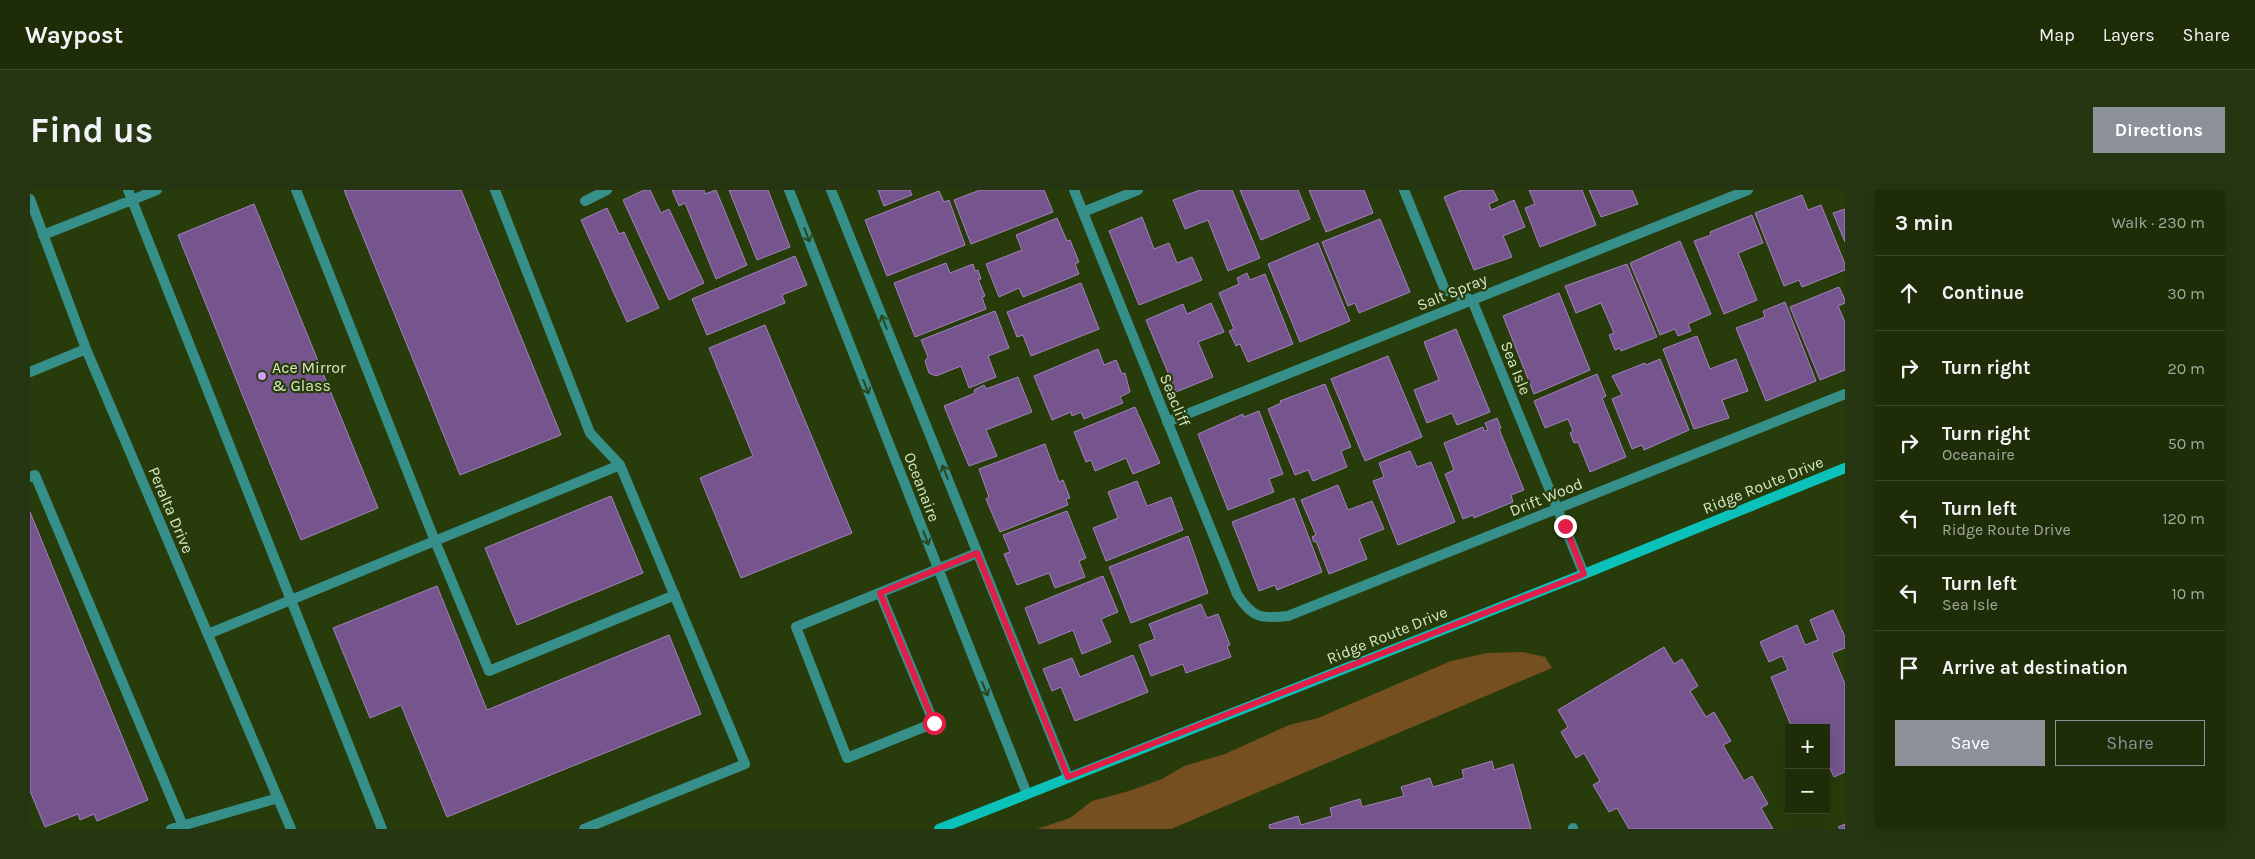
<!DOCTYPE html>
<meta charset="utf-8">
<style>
body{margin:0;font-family:Karla,sans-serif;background:#263512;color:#f1f3f6}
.controls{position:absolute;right:15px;bottom:15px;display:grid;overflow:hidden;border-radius:0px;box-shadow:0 5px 20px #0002}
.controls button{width:45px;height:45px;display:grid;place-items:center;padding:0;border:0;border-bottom:1px solid #3c4929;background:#1e2d08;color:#f1f3f6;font:25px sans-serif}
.stop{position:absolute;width:15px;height:15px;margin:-11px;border:4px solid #e11d48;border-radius:50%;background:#fff}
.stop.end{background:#e11d48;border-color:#fff;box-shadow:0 1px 5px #0008}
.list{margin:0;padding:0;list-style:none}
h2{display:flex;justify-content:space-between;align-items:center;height:65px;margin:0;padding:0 20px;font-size:21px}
h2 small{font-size:16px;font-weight:400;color:#a1a89c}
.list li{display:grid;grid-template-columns:32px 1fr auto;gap:15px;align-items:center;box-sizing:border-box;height:75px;padding:0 20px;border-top:1px solid #3c4929}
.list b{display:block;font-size:19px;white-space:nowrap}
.list p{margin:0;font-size:16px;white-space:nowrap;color:#a1a89c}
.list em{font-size:16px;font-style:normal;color:#a1a89c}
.actions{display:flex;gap:10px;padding:15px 20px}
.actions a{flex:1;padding:11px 0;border:1px solid #8c9099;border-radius:0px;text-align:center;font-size:18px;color:#8c9099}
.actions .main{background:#8c9099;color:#fff}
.icon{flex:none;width:28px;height:28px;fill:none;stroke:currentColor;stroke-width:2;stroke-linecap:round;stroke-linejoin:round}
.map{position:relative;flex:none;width:1815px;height:639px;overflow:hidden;border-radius:0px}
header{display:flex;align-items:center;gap:30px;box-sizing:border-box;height:70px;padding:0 25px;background:#1e2d08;border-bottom:1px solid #3c4929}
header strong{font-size:24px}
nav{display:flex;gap:28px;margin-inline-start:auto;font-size:18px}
.intro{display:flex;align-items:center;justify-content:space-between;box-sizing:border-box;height:120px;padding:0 30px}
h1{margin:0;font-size:35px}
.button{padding:12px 22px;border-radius:0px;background:#8c9099;color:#fff;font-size:18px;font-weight:700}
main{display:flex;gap:30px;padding:0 30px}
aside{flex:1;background:#1e2d08;border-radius:0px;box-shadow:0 5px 20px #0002}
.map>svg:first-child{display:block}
</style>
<header>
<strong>Waypost</strong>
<nav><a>Map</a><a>Layers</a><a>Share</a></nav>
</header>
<div class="intro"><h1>Find us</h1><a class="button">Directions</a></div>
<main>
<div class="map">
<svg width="1815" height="639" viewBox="0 0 1815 639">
<rect width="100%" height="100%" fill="#283c0b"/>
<path fill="#754f1f" d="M1493,462l22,5 7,11 -381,161h-134l33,-11 22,-17 37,-10 33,-12 22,-13 41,-12 64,-29 29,-7 133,-57 36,-8z"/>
<path fill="#76558e" stroke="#a382be" d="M314,0h117l100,245 -101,40z
M614,0h6l11,23 8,-4 35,74 -35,17 -46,-100z
M642,0h32l1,4 11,-4 31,75 -31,14 -31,-76 -6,3z
M699,0h39l22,57 -33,13z
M848,0h32l2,5 -28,11z
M950,0h64l9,22 -82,32 -17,-44z
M1170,0h32l28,68 -32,13 -20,-51 -23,9 -12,-29z
M1210,0h58l12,29 -49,21z
M1279,0h55l9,23 -47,19z
M1432,0h31l5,10 -9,4 2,6 23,-10 11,27 -22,9 9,21 -38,13 -30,-73z
M1499,0h53l14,35 -56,22 -15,-39 10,-4z
M1559,0h43l6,14 -37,13z
M909,1l5,11 5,-2 16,45 -78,31 -22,-56z
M1772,5l6,15 13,-5 24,59v6l-43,17 -3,-7 -15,6 -29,-73z
M224,14l124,304 -77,32 -123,-305z
M577,18l12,26 5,-2 35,76 -32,14 -46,-102z
M1815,19v33l-12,-29z
M1722,25l11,28 -25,10 19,47 -33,14 -30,-73 17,-6 -1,-3z
M1112,27l12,32 15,-6 8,20 15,-6 10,23 -63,25 -30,-74z
M1027,28l10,23 3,-1 9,22 -4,2 4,10 -56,23 -4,-9 -20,9 -13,-33 36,-14 -6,-15z
M1350,29l30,73 -51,21 -4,-10 -7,3 -26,-64z
M1650,51l31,73 -23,10 3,7 -13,5 -3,-7 -15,6 -30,-72z
M1288,53l32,78 -50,21 -32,-78z
M765,66l12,29 -25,10 3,8 -78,32 -15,-36z
M916,73l4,10 23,-9 2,7 3,-1 3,9h-3l7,17 -3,1 4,12 -71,28 -21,-54z
M1597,74l30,73 -36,14 -1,-3 -5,2 -6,-15 5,-2 -13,-30 -25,10 -11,-27z
M1217,83l3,7 15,-6 28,70 -45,18 -8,-18 -4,2 -7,-15 5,-2 -15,-36 20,-9 -2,-6z
M1051,93l18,46 -68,27 -8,-21 -6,2 -10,-25z
M1809,97l6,13v3l-7,3 7,16v48l-25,10 -30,-73z
M1529,103l31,77 -56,24 -31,-78z
M1755,112l31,79 -50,20 -30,-73 29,-11 -2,-6z
M1181,113l13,29 -26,10 15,35 -37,15 -30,-72 37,-16 4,10z
M965,121l14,37 -21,8 8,21 -27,11 -8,-22 -25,10 -7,-3 -4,-12 3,-4 -7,-17z
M735,135l87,208 -111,45 -41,-100 53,-22 -44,-108z
M1426,139l34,83 -33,13 -5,-12 -25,10 -13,-33 25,-10 -15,-38z
M1667,146l13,33 26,-10 12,32 -26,9 7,18 -35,11 -31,-80z
M1068,159l6,16 12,-5 6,14 3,-1 5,19 -10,5 3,6 -39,16 -3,-7 -9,4 -1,-4 -19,8 -18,-44z
M1358,166l34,81 -57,24 -34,-82z
M1630,169l29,71 -45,20 -2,-5 -10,4 -20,-50 10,-4 -10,-19 33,-13 1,2z
M1567,184l9,22 -4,2 24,59 -36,15 -12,-30 -4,1 -4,-10 3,-2 -5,-12 -23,9 -11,-27z
M988,187l14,35 -46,18 11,26 -28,10 -25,-60 31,-13 -1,-3 10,-5 2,4z
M1295,194l26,63 -10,4 6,16 -34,14 -5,-11 -13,5 -27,-66 13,-6 -1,-2z
M1105,217l25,56 -27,11 -7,-16 -31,13 -4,-11 -5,2 -12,-30z
M1229,221l24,63 -14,5 5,13 -46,18 -30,-76 45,-20 1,3z
M1467,228l4,10 -2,1 25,61 -13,5 2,7 -39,16 -1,-3 -10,4 -18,-45 9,-4 -10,-27 39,-16 1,4 4,-1 -3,-7z
M1015,254l14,38 4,-2 7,18 -4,1 2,6 -68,27 -14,-33 3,-2 -10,-28z
M1380,261l7,16 14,-5 24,60 -57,23 -25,-64 11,-4 -5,-14z
M1107,291l10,25 24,-9 12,33 -77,31 -13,-33 25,-10 -10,-26z
M1308,295l10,25 24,-9 12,28 -25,10 8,20 -38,15 -13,-33 -2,1 -2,-5 4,-2 -15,-35z
M581,306l32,77 -126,52 -32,-77z
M1264,308l28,74 -45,18 -2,-5 -16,6 -27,-69z
M1037,321l19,47 -7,3 6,16 -30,11 -6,-15 -32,12 -13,-31 6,-2 -7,-17z
M0,322l118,288 -51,21 -3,-7 -14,6 -2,-6 -33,13 -15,-36z
M1158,346l20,57 -77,30 -22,-56z
M1073,386l15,36 -17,7 10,23 -29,12 -9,-24 -34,14 -14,-36z
M407,396l50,124 182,-75 32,79 -254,103 -46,-112 -31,13 -37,-90z
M1171,414l6,14 11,-4 12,31 -3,1 4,11 -45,16 -3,-9 -32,12 -12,-31 16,-6 -6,-15z
M1803,420l12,27v11l-13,5 13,31v88l-11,5 -8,-17v-32h-34l-21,-51 17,-7 -6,-14 -13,6 -9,-20 37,-17 8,20 13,-5 -8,-20z
M1634,457l10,17 8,-5 16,27 -8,5 16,26 8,-5 17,29 -8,4 21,36 8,-5 16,28 -7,4 12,21h-144l-12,-21 -8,4 -16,-27 7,-4 -16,-28 -8,5 -15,-26 7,-5 -10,-17z
M1103,465l15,37 -73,29 -14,-34 -9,4 -9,-22 29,-11 8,19z
M1462,571l2,9 19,-6 18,65h-261l-1,-4 29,-9 3,9 31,-9 -2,-8 30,-9 2,8 42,-11 -3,-9 29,-9 3,9 31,-9 -2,-8z
M1815,634v5h-5l-2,-2z"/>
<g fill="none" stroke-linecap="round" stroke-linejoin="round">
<path stroke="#378f8a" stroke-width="10" d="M98,0l254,639
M266,0l139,351 54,130 186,-76
M465,0l95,243 30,32
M555,11l22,-11
M13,45l114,-45
M0,287l5,-2 148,351
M850,403l54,130 -87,35 -51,-131 181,-74
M178,444l412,-169 125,299 -161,65
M1543,638v1
M141,639l107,-31"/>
<path stroke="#378f8a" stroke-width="10" d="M759,0l238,604
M801,0l237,587
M1044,0l163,404c15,24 24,25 51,22l557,-222
M1374,0l41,100 27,10 112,274
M0,9l56,150 205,480
M1053,22l55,-22
M0,182l56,-23
M1137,232l581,-232"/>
<path stroke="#0ac2ba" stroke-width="10" d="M909,639l645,-255 261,-106"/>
</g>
<defs><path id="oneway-shaft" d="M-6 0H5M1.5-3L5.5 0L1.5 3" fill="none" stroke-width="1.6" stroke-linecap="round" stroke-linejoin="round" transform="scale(1.25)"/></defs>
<g stroke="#2a481e">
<use href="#oneway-shaft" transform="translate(777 45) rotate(69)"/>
<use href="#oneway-shaft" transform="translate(854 132) rotate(-112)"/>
<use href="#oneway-shaft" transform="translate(836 197) rotate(69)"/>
<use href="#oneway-shaft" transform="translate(915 282) rotate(-112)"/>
<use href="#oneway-shaft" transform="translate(896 348) rotate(69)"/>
<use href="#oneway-shaft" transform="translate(955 499) rotate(68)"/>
</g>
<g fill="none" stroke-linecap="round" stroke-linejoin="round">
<path stroke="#e11d48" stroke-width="6" d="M904,533l-54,-130 97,-40 91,224 516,-203 -19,-48"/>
</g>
<circle fill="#d39cfd" stroke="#283c0b" stroke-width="2" cx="232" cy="186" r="5"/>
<g text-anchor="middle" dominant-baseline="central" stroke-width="4.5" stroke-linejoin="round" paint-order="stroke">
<g font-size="16" fill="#d5e6c5" stroke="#283c0b">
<text transform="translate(1422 102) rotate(-22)">Salt Spray</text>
<text transform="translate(1486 178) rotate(68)">Sea Isle</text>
<text transform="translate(1145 210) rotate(68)">Seacliff</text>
<text transform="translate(1733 295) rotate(-22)">Ridge Route Drive</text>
<text transform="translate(892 297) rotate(69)">Oceanaire</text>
<text transform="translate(1516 307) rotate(-22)">Drift Wood</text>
<text transform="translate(141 320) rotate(67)">Peralta Drive</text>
<text transform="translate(1357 445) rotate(-22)">Ridge Route Drive</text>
</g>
<g font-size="16" fill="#d5e6c5" stroke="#283c0b" text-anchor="start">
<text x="242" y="177">Ace Mirror<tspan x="242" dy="18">&amp; Glass</tspan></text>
</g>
</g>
</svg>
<div class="controls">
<button>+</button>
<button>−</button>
</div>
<div class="stop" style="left:904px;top:533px"></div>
<div class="stop end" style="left:1535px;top:336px"></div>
</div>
<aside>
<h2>3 min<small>Walk · 230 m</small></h2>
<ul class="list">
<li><svg class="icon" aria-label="ahead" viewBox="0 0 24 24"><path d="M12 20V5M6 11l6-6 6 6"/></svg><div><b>Continue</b></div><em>30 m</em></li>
<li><svg class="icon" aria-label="right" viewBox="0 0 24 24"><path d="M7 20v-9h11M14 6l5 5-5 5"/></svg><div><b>Turn right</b></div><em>20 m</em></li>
<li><svg class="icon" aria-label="right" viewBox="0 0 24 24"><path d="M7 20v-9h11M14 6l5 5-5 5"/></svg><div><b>Turn right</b><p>Oceanaire</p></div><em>50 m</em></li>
<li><svg class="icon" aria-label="left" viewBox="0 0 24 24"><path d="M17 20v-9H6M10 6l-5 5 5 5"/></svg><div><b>Turn left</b><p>Ridge Route Drive</p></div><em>120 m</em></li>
<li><svg class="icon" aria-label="left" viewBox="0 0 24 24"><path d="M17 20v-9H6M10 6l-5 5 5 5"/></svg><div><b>Turn left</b><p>Sea Isle</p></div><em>10 m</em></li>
<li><svg class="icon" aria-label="arrive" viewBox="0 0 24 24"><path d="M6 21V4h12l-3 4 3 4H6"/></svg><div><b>Arrive at destination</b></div></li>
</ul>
<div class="actions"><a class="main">Save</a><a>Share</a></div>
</aside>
</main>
